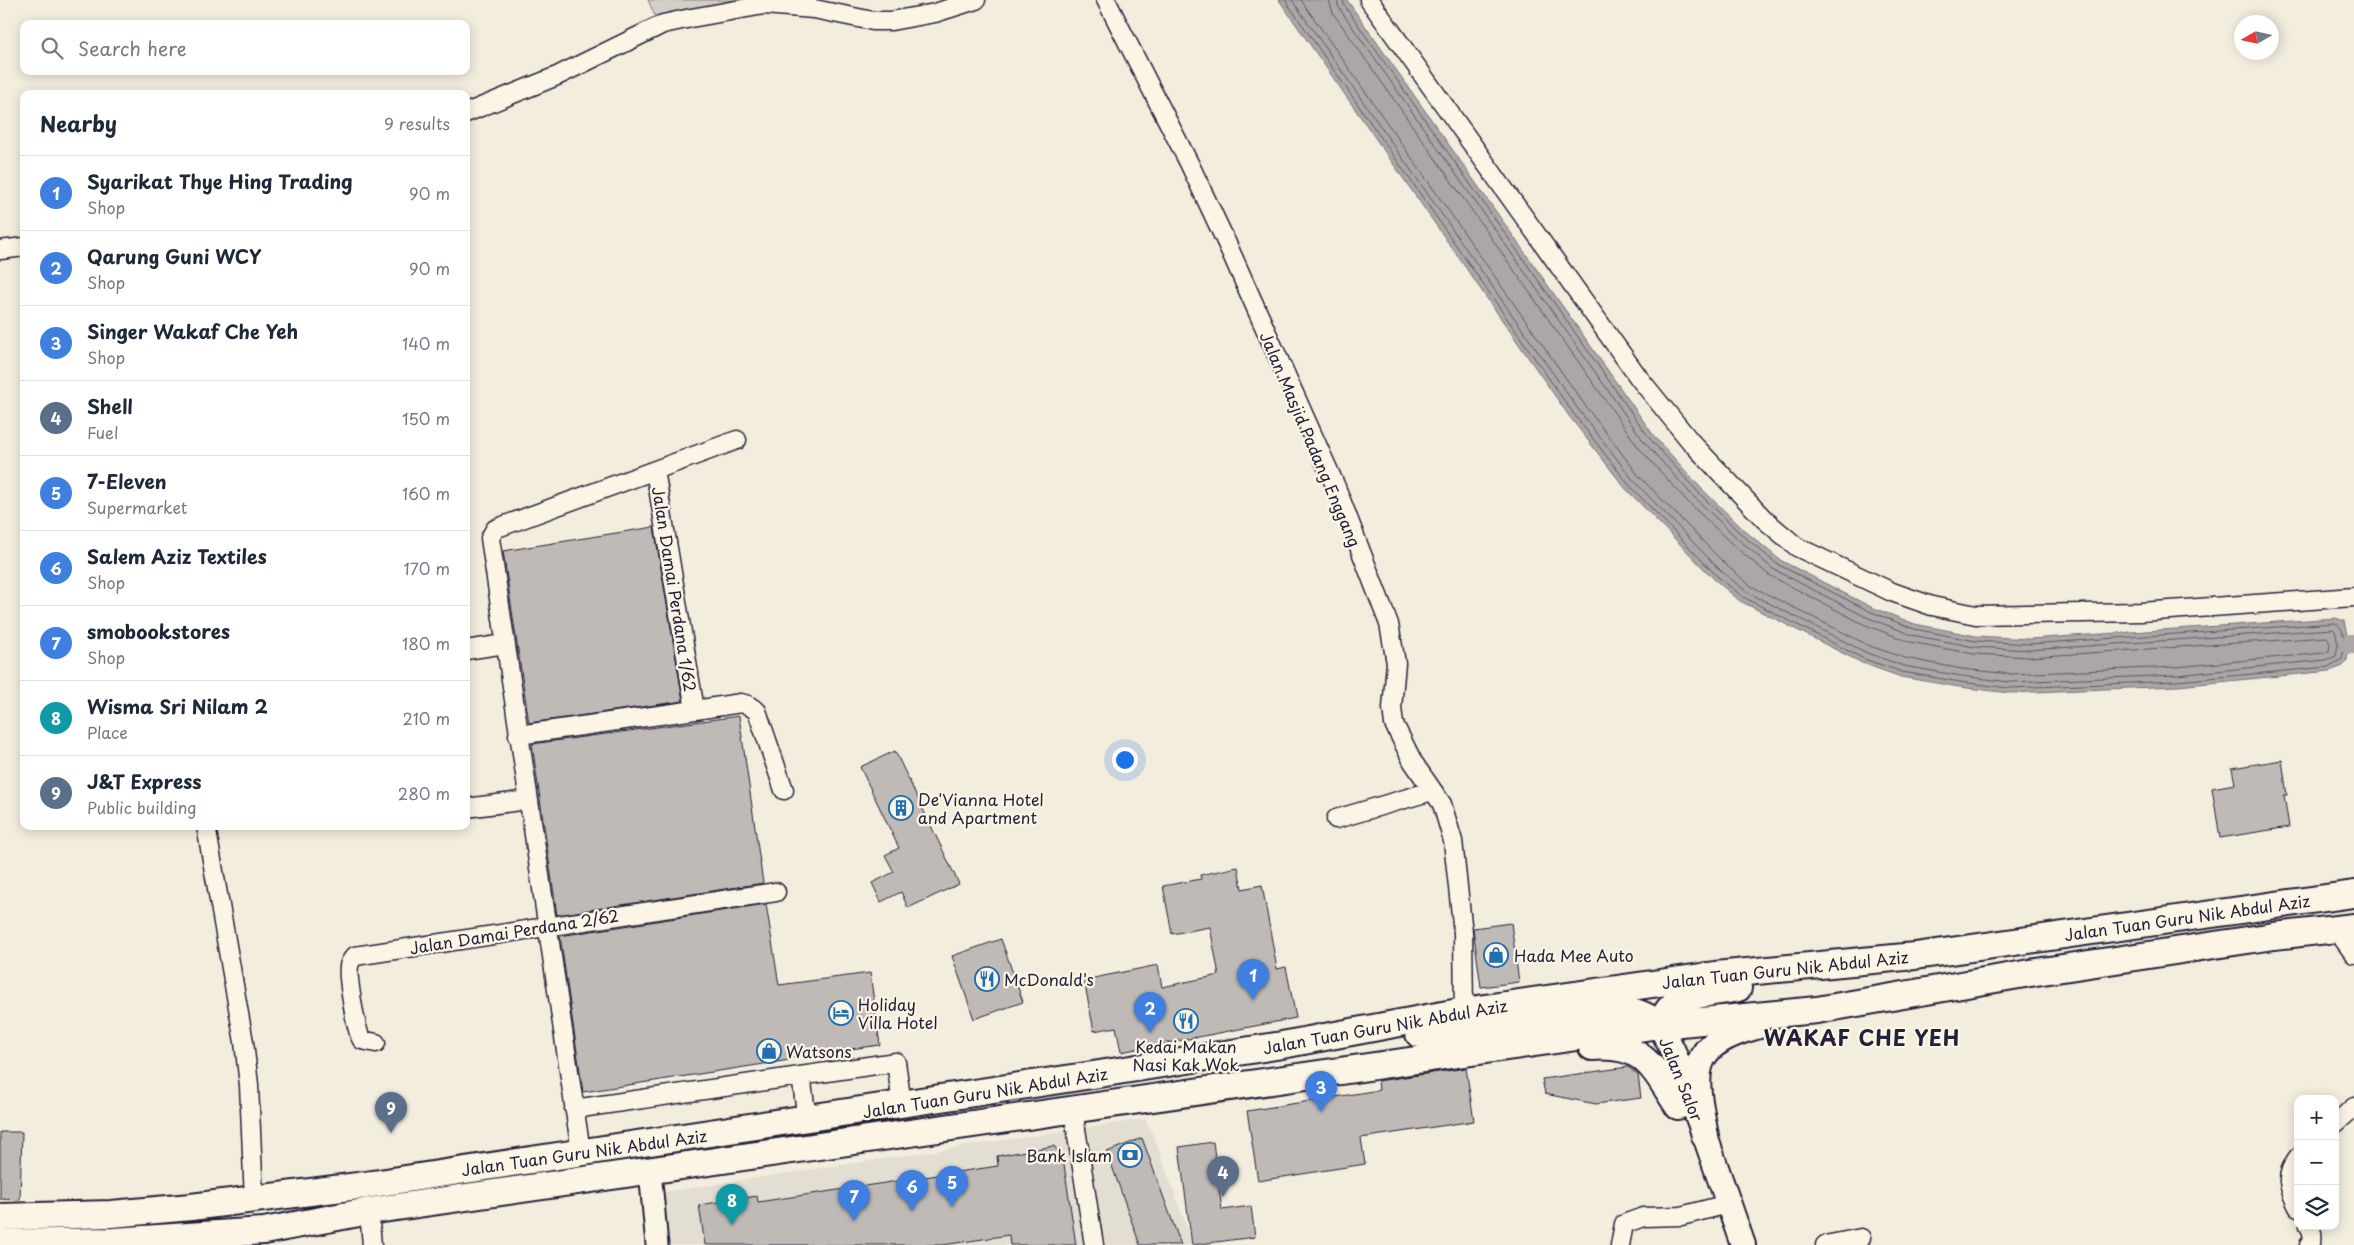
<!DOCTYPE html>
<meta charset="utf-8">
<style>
body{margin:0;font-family:"Playpen Sans",sans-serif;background:#f6f6f7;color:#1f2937}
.controls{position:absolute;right:15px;bottom:15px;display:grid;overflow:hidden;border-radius:10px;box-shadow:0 2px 12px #0003}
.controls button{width:45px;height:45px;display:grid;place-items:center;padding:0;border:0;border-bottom:1px solid #e0e1e3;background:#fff;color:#1f2937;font:25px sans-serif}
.compass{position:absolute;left:2234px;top:15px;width:45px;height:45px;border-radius:50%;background:#fff;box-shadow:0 2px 12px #0003;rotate:261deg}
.you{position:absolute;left:1124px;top:759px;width:18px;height:18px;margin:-12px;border:4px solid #fff;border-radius:50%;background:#1a73e8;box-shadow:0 0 0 8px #1a73e833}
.badge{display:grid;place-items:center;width:32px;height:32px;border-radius:50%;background:#d93025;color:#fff;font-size:16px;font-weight:700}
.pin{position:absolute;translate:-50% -41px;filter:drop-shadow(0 1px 2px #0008)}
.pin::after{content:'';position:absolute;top:26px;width:18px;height:15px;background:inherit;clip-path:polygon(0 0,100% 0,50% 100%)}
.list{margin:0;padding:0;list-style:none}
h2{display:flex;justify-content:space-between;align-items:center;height:65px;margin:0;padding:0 20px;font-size:21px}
h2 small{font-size:16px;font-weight:400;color:#747a83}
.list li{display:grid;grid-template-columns:32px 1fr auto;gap:15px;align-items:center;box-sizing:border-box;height:75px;padding:0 20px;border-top:1px solid #e0e1e3}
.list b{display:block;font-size:19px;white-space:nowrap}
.list p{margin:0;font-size:16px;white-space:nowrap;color:#747a83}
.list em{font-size:16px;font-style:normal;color:#747a83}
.icon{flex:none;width:28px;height:28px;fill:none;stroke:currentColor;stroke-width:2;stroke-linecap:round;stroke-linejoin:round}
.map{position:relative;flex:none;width:2354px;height:1245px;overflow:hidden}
.search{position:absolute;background:#fff;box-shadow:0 2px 12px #0003;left:20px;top:20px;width:450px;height:55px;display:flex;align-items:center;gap:12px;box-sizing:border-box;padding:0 18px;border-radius:10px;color:#747a83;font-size:19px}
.panel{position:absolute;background:#fff;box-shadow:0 2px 12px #0003;left:20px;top:90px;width:450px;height:740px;border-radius:10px}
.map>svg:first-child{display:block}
</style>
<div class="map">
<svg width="2354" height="1245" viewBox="0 0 2354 1245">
<rect width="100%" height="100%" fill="#f3edde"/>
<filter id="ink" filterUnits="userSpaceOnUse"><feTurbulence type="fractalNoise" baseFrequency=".02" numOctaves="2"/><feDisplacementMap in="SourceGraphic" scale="10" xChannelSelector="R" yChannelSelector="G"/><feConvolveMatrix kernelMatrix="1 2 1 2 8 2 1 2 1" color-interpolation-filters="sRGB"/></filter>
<g filter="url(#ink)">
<path fill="#e3ded2" d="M1145,1119l9,18 39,108h-536l-6,-51z"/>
<path fill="#d4cfc6" stroke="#7b7880" d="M648,0h101l-92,21z"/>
<path fill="#aca7a6" stroke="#75727b" d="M1279,0h68l307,436 47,52 43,42 36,30 91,47 44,17 61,12 53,3 307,-21 8,3 5,23 -2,16 -4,6 -13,5 -152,15 -168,7 -51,-6 -58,-10 -39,-14 -122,-62 -26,-22 -89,-91 -56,-72z"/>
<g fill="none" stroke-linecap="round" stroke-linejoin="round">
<path stroke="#595766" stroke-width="1" d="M1285,0l288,413 56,72 88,91 26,21 121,62 38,13 58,10 50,6 167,-7 151,-14 14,-8c2,-11 5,-31 -7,-36l-306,21 -53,-3 -62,-12 -45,-18 -92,-47 -36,-30 -43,-42 -48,-53 -306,-434 -1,-5
M1292,0l286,409 56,72 87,90 26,21 120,61 37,13 57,10 49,6 167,-7 149,-15 10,-4 2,-12 -3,-13 -2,-2 -304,21 -54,-3 -63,-12 -46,-18 -93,-48 -36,-31 -44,-42 -48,-53 -306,-435 -2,-8
M1301,0l283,404 55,72 87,89 25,21 119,60 35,12 57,11 49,5 165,-7 148,-14 5,-2 1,-7 -3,-7 -298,20 -55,-3 -64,-12 -47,-18 -94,-49 -37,-31 -44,-42 -49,-54 -306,-435 -4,-13"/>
<path stroke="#aca7a6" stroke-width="20" d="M2349,644h5"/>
</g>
<path fill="#bfbab6" stroke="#22223b" d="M654,527l29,174 -154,22 -26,-172z
M739,716l24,167 -206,32 -25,-171z
M895,751l64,133 -51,24 -7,-16 -20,10 -9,-19 22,-11 -9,-17 14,-7 -39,-81z
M2282,760l5,35h-3l5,32 -69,11 -8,-50 23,-4 -3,-16z
M1238,867l4,22 20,-4 15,84 9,-2 10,51 -175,34 -5,-25 -22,4 -10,-51 74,-15 4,22 57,-12 -9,-48 -38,7 -9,-48 38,-7 -1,-4z
M766,904l13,81 91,-12 10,72 -90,12v3l-207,32 -23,-156z
M1511,923l8,59 -38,5 -8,-59z
M1001,939l22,63 -49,17 -22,-63z
M1628,1067l10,8 3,23 -45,6 -51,-10 -3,-15z
M1466,1068l8,53 -113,17 4,26 -107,17 -11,-70 132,-21 -1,-9z
M0,1132h22l-2,68 -20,-1z
M1142,1138l39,107h-41l-33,-93z
M1213,1142l9,68 29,-4 4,31 -63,8 -13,-98z
M1054,1146l9,12 13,87h-66l-1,-10 -66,10h-238l-6,-40 58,-9 1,6 240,-36 -1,-10z"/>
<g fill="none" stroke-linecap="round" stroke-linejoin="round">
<defs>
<path id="minor" d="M1106,0l84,165 39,83 107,239 53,137 7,39 -4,45 2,16 19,38 29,42 11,37 10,92 1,78
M1369,0l270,378 52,64 74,78 32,27 95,45 40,14 44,9 165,-3 213,-15
M466,113l91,-37 106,-52 28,-6 73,-13 50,4 59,12h18l44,-8 41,-13
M0,250l24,-3
M655,470l40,240 46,-7 7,2 9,6 27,79
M466,650l39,-6
M518,735l177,-25
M466,808l62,-8
M1336,819l96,-28
M206,826l38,216 5,43 5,115
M2336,929l18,25
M376,1043l-14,-3c-6,-7 -15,-64 -13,-74 1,-5 3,-7 6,-10l421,-64
M801,1076l6,43
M574,1109l322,-47 6,42
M1073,1110l21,135
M2335,1124l19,-17
M581,1152l-91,-614 5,-9 5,-2 237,-87
M2298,1157c-14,19 -10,30 0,50
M369,1211l3,34
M1620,1245l4,-21 19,-7 38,-1 47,-12
M1825,1245l36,-7
M2309,1245c5,-5 4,-13 0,-19"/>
<path id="tertiary" d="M650,1171l7,74"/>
<path id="secondary" d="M1660,1025l13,26 32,85 38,109"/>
<path id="primary" d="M1660,1025c4,-8 8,-17 16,-22 17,-10 43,-11 62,-15
M1419,1034l73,-6 122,-19c19,1 31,5 46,16
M1592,1047c52,-4 60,19 86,59
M1705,1136c-11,-61 -21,-91 51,-110
M0,1217l111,-3 80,-7 175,-22 733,-111 183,-29 182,-34 251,-36 200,-19 439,-62
M0,1243l114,-2 150,-10 105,-20 1110,-160 181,-26 157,-15 219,-38 238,-36 80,-9"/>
</defs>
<use href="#minor" stroke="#22223b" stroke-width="21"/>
<use href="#tertiary" stroke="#22223b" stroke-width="25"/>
<use href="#secondary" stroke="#22223b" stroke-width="28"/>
<use href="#primary" stroke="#22223b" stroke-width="30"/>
<use href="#minor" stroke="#fcf5e5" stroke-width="18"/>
<use href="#tertiary" stroke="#fcf5e5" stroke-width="21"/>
<use href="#secondary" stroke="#fcf5e5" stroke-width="24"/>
<use href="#primary" stroke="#fcf5e5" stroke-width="26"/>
</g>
</g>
<defs>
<symbol id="building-ring" viewBox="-11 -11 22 22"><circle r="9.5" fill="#fcf5e5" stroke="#1f6fb2" stroke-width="1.5"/><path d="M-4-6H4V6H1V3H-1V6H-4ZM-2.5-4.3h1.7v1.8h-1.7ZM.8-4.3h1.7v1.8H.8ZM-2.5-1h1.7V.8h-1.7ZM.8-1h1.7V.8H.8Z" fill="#1f6fb2"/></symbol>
<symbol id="shop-ring" viewBox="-11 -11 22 22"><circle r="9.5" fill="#fcf5e5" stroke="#1f6fb2" stroke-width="1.5"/><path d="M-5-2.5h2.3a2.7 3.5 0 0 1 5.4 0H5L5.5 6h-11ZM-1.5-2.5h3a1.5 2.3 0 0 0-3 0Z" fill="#1f6fb2"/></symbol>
<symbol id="restaurant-ring" viewBox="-11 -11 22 22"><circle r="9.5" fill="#fcf5e5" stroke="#1f6fb2" stroke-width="1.5"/><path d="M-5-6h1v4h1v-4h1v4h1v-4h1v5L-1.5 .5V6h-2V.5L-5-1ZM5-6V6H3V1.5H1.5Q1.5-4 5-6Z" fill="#1f6fb2"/></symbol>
<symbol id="hotel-ring" viewBox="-11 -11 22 22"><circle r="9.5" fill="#fcf5e5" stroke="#1f6fb2" stroke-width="1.5"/><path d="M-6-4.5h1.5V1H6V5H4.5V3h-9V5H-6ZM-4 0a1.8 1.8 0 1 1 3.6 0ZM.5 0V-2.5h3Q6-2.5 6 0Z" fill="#1f6fb2"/></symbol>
<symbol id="bank-ring" viewBox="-11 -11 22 22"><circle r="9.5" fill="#fcf5e5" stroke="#1f6fb2" stroke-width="1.5"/><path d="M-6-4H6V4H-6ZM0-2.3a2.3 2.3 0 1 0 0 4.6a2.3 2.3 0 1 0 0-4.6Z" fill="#1f6fb2"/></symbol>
</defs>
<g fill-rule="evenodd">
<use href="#building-ring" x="887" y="794" width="28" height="28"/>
<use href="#shop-ring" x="1482" y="941" width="28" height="28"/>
<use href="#restaurant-ring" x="973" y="965" width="28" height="28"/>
<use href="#hotel-ring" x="827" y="999" width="28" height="28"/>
<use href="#restaurant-ring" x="1172" y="1007" width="28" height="28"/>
<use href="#shop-ring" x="755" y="1037" width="28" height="28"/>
<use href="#bank-ring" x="1116" y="1141" width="28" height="28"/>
</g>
<g text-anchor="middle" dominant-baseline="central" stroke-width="4.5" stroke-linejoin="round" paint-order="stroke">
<g font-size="16" fill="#22223b" stroke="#fcf5e5">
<text transform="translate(1311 439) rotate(67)">Jalan Masjid Padang Enggang</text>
<text transform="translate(675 589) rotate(81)">Jalan Damai Perdana 1/62</text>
<text transform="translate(2187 917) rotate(-8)">Jalan Tuan Guru Nik Abdul Aziz</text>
<text transform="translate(514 931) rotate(-9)">Jalan Damai Perdana 2/62</text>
<text transform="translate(1785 969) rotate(-6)">Jalan Tuan Guru Nik Abdul Aziz</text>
<text transform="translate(1385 1026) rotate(-10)">Jalan Tuan Guru Nik Abdul Aziz</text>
<text transform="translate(1682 1079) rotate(68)">Jalan Salor</text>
<text transform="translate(985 1092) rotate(-9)">Jalan Tuan Guru Nik Abdul Aziz</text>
<text transform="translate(584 1152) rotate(-8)">Jalan Tuan Guru Nik Abdul Aziz</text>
</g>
<g font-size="16" fill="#22223b" stroke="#fcf5e5" text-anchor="start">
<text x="918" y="799">De'Vianna Hotel<tspan x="918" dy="18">and Apartment</tspan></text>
<text x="1514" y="955">Hada Mee Auto</text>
<text x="1004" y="979">McDonald's</text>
<text x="858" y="1004">Holiday<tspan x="858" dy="18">Villa Hotel</tspan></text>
<text x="1186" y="1046" text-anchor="middle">Kedai Makan<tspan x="1186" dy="18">Nasi Kak Wok</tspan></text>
<text x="786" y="1051">Watsons</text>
<text x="1112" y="1155" text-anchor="end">Bank Islam</text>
</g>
<g font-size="21" font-weight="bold" letter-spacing="1" fill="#22223b" stroke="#fcf5e5">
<text x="1862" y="1037">WAKAF CHE YEH</text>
</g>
</g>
</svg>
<div class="controls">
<button>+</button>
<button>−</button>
<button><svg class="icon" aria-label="layers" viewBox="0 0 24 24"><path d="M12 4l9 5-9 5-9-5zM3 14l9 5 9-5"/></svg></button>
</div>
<svg class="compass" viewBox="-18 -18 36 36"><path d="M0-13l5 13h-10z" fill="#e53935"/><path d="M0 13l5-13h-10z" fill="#747a83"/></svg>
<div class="you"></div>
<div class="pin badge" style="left:1253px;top:1000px;background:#3f7fe0">1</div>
<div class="pin badge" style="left:1150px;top:1033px;background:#3f7fe0">2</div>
<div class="pin badge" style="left:1321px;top:1112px;background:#3f7fe0">3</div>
<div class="pin badge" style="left:1223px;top:1197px;background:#5c6f8a">4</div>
<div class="pin badge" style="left:952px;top:1207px;background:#3f7fe0">5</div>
<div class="pin badge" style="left:912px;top:1211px;background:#3f7fe0">6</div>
<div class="pin badge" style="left:854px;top:1221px;background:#3f7fe0">7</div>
<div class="pin badge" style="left:732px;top:1225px;background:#0f9aa8">8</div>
<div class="pin badge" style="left:391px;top:1133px;background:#5c6f8a">9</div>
<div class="search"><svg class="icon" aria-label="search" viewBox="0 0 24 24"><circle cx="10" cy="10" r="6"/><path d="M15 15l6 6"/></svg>Search here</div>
<section class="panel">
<h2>Nearby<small>9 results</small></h2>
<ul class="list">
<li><span class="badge" style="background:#3f7fe0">1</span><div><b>Syarikat Thye Hing Trading</b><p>Shop</p></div><em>90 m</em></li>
<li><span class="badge" style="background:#3f7fe0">2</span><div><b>Qarung Guni WCY</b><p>Shop</p></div><em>90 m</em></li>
<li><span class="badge" style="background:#3f7fe0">3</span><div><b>Singer Wakaf Che Yeh</b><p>Shop</p></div><em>140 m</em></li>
<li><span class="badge" style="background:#5c6f8a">4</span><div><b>Shell</b><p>Fuel</p></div><em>150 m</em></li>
<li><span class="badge" style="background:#3f7fe0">5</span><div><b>7-Eleven</b><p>Supermarket</p></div><em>160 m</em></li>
<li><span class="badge" style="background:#3f7fe0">6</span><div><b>Salem Aziz Textiles</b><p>Shop</p></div><em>170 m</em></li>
<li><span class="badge" style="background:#3f7fe0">7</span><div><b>smobookstores</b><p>Shop</p></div><em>180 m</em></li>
<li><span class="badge" style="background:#0f9aa8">8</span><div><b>Wisma Sri Nilam 2</b><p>Place</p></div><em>210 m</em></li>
<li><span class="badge" style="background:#5c6f8a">9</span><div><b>J&amp;T Express</b><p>Public building</p></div><em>280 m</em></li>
</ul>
</section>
</div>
